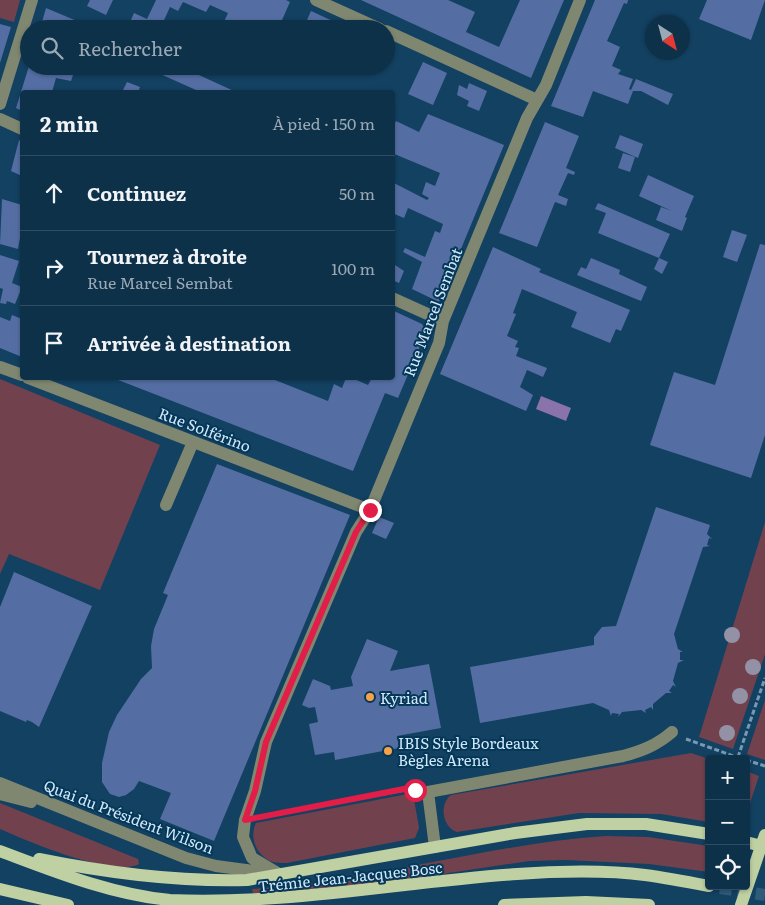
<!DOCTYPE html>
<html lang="fr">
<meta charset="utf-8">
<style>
body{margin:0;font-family:Literata,serif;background:#173951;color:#f1f3f6}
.controls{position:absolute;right:15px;bottom:15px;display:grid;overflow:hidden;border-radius:5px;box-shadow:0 1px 4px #0004}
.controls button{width:45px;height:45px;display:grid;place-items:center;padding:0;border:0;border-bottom:1px solid #2e4c62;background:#0e314a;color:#f1f3f6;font:25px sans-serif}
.compass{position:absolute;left:645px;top:15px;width:45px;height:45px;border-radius:50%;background:#0e314a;box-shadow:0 1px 4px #0004;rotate:144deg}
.stop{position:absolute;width:15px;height:15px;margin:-11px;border:4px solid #e11d48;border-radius:50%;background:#fff}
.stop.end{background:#e11d48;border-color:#fff;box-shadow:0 1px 5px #0008}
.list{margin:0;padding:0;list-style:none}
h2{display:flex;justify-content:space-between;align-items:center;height:65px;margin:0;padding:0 20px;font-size:21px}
h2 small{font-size:16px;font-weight:400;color:#9ba9b5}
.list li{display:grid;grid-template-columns:32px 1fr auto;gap:15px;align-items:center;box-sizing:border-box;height:75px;padding:0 20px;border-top:1px solid #2e4c62}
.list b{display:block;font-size:19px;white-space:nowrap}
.list p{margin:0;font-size:16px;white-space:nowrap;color:#9ba9b5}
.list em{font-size:16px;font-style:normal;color:#9ba9b5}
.icon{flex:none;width:28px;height:28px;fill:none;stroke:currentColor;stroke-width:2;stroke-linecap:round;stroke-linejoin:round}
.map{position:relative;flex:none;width:765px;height:905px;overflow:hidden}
.search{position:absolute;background:#0e314a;box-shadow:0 1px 4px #0004;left:20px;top:20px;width:375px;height:55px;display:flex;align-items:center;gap:12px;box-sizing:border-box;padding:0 18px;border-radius:28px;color:#9ba9b5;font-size:19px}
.panel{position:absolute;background:#0e314a;box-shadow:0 1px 4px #0004;left:20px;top:90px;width:375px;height:290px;border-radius:5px}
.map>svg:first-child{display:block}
</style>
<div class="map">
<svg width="765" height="905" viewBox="0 0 765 905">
<rect width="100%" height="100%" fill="#134162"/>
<path fill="#72414e" d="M0,0h20l-6,22 -14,-4z
M0,379l160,66 -60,145 -91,-36 -9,20z
M765,522v132l-32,95 -34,-12z
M765,700v60l-18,-6z
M691,753l18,6v63l-48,-8 -82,-1 -122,19c-15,-5 -18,-28 -6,-37z
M746,771l13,5 -13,39z
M413,793l6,35 -4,10 -128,25c-5,0 -12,0 -17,-2 -14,-7 -21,-24 -14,-38z
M0,803l138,56 1,5c-26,14 -112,-23 -139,-35z
M606,836l42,1 61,9v26l-60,-8 -83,-4 -37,1 -187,28 -89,5 -1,-5c119,-7 235,-45 354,-53z"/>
<path fill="#8a72ab" d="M541,396l30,12 -5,13 -30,-12z"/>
<path fill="#546ea3" d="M90,0h23l-7,15 -19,-9z
M156,0h130l4,2 -12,27h-51l-5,-3 6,-13 -18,-8 -4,7 -23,-10 -5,9 -8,-4 -10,22h-33l7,-16 13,6z
M361,0h87l27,12 -9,20 33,15 21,-47h44l-33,78z
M595,0h33l-1,4 -3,-1 -17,38 13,6 -8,19 9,4 -3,4 15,5 -4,10 2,1 5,-11 37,15 -5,11 -27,-14h-8l-5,13 -35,-13 -10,26 -32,-11z
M707,0h58l-14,40 -52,-21z
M46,8l50,21h-56z
M311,11l39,18h-47z
M0,24l11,3 -11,36z
M423,62l24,11 -14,32 -25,-11z
M29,66h47l-5,15 -15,-3 -4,14h-30v19l-6,-3z
M81,66h22l-2,7z
M150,66h40l-2,4 48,22h-42l2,-2 -47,-21z
M127,82l13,5 -2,5h-16z
M469,83l18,8 -8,20 -12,-5 2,-5 -12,-6 2,-10 8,4z
M428,114l76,31 -65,157 -27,-13 10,-27 -19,-10 2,-4 20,9 10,-26 5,2 3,-9 -35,-16 -4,10 -12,-5v-31l35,18 2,-2 -7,-4 4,-12 9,4 5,-13 -48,-20v-25l4,-7 23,11z
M545,122l34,14 -13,32 9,4 -1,3 -6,-2 -10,22 10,4 -2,7 -11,-4 -18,45 -38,-14z
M620,135l23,9 -5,14 -23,-10z
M19,140l3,2v34l-11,-5z
M623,153l12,4 -5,15 -12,-4z
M648,175l46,21 -9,21 2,1 -5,13 -26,-11 5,-13 11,4 -33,-15z
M2,199l20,6v34l-2,-1 -2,11 -18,-5z
M598,203l72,31 -11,24 -61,-25 8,-20 -11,-4z
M732,230l15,5 -10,27 -14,-5z
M760,244l5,1v190l-14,43 -101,-33 24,-73 41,13z
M493,247l48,22 -2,3 91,38 -9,21 -5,-2 -6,14 -39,-16 6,-15 -55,-23 -9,24 3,1 -9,22 11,5 -3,6 4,1 -3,8 31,12 -4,9 -16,-7 -7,17 13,8 -7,16 -86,-37z
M0,255l19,6 -7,22 10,4 -7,17 -8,-3 -1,3 -6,-1 3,-14 -3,-1z
M591,258l29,12 -1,4 28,13 -6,14 -64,-26 4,-8 5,2z
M659,258l9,4 -6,12 -8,-5z
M392,263l12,8 -5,12 -7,-3z
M394,311l28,13 4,8 -28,66 -13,-5 -32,78 -240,-93h157l58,23 6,-17 8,4 4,-10h6l16,7 4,-7h20v-62z
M12,315l10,4v38l-22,-9v-31l10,4z
M217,464l133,51 -136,326 -54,-22 11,-26 -32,-12 -5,8 -8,6 -7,2 -9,-3 -8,-12v-19l7,-31 8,-17 24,-36 11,-11 -1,-22 3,-17 14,-34 -5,-2z
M656,507l54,18 -3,9 5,5 -3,-1 -2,7 3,1 -7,1 -29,87 4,15 5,3h-3v8h4l-6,3 -5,18 3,6 -3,-2 -4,6 3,2h-6l-13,11v6l-2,-3 -6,3 1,3 -5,-3 -19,2 -4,5 1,-3 -7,-1 -1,3 -2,-6 -16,-7 -113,20 -10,-56 124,-22v-8l8,-10 14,-1z
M379,517l15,6 -8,16 -14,-6z
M14,572l78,34 -53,121 -7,-5 -5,-2 -1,2 -26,-11v-104z
M367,639l31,12 -8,20 39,-7 12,64 -44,8 2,12 -64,12 -1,-8 -19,3 -6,-31 9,-2 -3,-15 -6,1 -7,-3 11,-26 17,7 1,4 22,-4 -2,-9z"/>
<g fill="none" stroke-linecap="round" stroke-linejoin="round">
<path stroke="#305a79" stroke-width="12" stroke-dasharray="12 6" stroke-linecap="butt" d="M720,888l45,7"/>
<path stroke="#7799b3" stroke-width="3" stroke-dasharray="5 2.5" stroke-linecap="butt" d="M686,739l56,20
M738,757l27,-79
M746,760l19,6
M265,816l146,-27"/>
<path stroke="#7f8771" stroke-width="12" d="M316,0l64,29
M386,31l151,69
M0,104l32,-104
M0,119l22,10
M392,298l51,23
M0,367l22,8
M28,378l342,132
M166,505l27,-63
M0,783l186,75 30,8 53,7
M0,794l31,8
M435,847l-7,-55 195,-36c19,-5 34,-11 49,-24
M279,874l-27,-16 -9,-21 2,-17 10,-29 11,-49 90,-210 14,-22 69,-167 4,-22 84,-203 19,-33 34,-85"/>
<path stroke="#bfd0a2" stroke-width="12" d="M746,842l19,5
M0,851c56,21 110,43 170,49 117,5 231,-18 347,-26 38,-3 91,-4 128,1 22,3 43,7 64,11
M39,859c69,14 137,23 208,21l268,-47 72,-9h59l63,10
M0,889l68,16
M504,905l82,-3 63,3
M741,905l24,-70"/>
</g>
<g fill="#9391a5">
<circle cx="732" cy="635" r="8"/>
<circle cx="753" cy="667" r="8"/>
<circle cx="740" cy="696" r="8"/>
<circle cx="727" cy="733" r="8"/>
</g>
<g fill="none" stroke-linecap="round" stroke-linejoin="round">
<path stroke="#e11d48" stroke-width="6" d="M370,510l-14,22 -90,210 -11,49 -10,29 164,-32 6,2"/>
</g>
<g fill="#f7a149" stroke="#053757" stroke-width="2">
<circle cx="370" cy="697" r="5"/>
<circle cx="388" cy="751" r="5"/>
</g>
<g text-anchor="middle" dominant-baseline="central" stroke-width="4" stroke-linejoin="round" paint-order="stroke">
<g font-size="15" fill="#d1e8fd" stroke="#053757">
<text transform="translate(432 312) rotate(-69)">Rue Marcel Sembat</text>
<text transform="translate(205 429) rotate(21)">Rue Solférino</text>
<text transform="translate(129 816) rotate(21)">Quai du Président Wilson</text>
<text transform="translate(350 876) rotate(-6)">Trémie Jean-Jacques Bosc</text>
</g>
<g font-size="15" fill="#d1e8fd" stroke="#053757" text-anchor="start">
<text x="380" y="697">Kyriad</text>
<text x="398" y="742">IBIS Style Bordeaux<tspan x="398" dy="17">Bègles Arena</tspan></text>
</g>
</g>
</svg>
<div class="controls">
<button>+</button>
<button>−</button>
<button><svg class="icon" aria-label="locate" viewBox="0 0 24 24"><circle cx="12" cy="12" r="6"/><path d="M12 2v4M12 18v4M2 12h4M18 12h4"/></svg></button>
</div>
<svg class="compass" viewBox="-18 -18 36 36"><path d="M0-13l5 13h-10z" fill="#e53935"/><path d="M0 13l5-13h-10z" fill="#9ba9b5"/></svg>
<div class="stop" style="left:415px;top:790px"></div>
<div class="stop end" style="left:370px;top:510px"></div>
<div class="search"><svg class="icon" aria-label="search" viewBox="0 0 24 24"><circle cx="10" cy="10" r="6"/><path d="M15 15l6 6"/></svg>Rechercher</div>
<section class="panel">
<h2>2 min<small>À pied · 150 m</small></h2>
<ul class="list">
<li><svg class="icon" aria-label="ahead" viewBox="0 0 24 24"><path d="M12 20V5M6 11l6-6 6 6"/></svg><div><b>Continuez</b></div><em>50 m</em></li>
<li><svg class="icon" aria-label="right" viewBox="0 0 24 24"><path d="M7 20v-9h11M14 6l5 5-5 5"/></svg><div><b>Tournez à droite</b><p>Rue Marcel Sembat</p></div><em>100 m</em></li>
<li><svg class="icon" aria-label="arrive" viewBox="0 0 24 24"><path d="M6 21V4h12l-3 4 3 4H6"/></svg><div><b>Arrivée à destination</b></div></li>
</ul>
</section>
</div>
